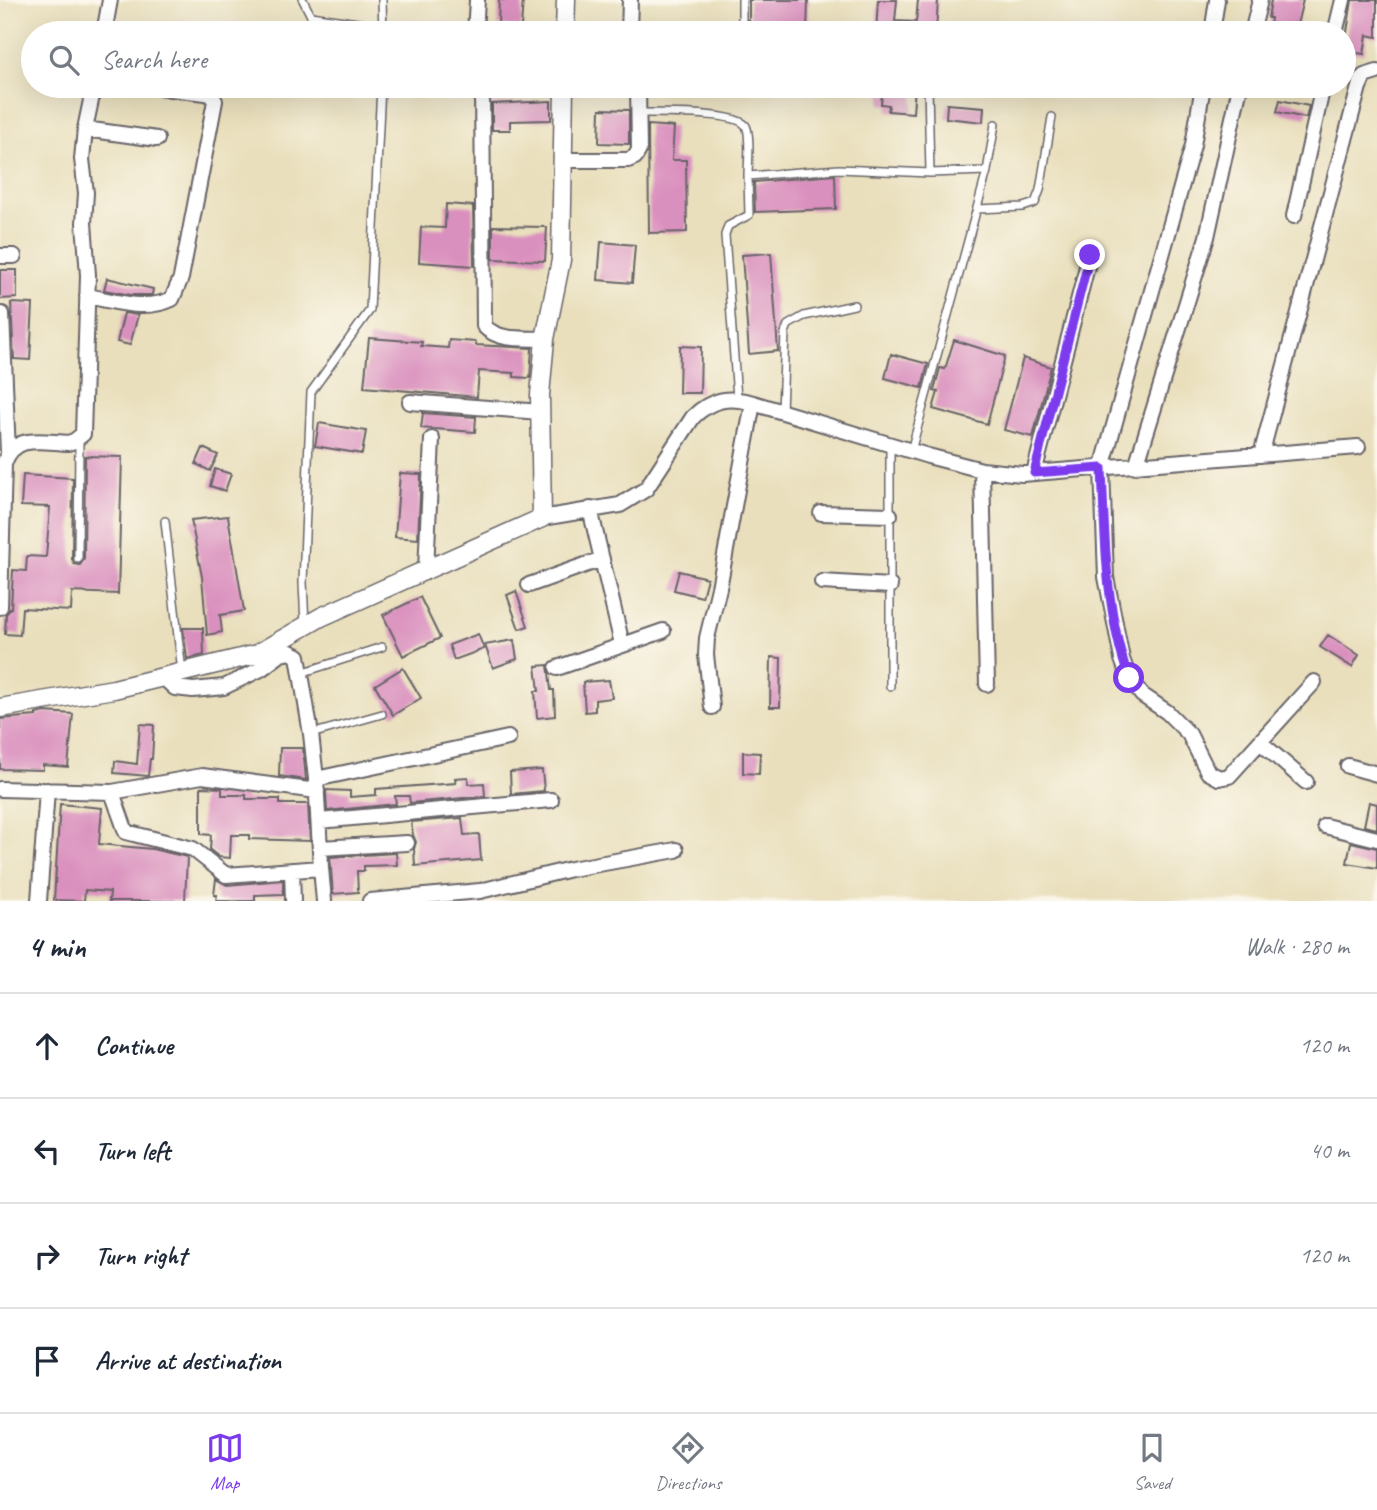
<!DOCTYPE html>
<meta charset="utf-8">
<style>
body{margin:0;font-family:Caveat,sans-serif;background:#f2f2f3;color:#1f2937}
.stop{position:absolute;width:21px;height:21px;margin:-16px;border:5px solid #7c3aed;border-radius:50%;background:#fff}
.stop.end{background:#7c3aed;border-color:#fff;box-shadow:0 2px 7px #0008}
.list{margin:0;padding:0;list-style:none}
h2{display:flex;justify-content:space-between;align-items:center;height:91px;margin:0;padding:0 28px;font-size:30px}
h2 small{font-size:23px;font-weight:400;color:#747a83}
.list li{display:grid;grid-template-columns:46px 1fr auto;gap:21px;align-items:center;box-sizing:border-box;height:105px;padding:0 28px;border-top:2px solid #e0e1e3}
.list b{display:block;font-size:26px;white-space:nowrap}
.list em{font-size:23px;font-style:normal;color:#747a83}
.icon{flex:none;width:38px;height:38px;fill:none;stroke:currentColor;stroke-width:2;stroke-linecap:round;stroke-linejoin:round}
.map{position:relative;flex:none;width:1377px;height:901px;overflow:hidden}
.search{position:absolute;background:#fff;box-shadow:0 7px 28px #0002;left:21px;right:21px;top:21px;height:77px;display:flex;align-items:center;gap:18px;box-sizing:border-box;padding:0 24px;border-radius:38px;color:#747a83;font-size:26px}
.sheet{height:511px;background:#fff}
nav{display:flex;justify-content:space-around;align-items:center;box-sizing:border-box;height:98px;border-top:2px solid #e0e1e3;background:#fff;font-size:19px;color:#747a83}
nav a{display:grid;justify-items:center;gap:4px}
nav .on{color:#7c3aed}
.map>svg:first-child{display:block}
</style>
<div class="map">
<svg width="1377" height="901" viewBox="0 0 1377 901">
<rect width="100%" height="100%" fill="#fbf7ec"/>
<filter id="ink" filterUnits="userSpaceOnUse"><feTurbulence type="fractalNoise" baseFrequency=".0143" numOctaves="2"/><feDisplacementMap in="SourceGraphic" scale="14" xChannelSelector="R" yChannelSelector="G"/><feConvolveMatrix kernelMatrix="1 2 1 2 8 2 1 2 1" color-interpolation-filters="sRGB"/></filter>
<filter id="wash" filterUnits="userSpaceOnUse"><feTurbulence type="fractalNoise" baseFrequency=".00686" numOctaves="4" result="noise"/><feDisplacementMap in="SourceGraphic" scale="28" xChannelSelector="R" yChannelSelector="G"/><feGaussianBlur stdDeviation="1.57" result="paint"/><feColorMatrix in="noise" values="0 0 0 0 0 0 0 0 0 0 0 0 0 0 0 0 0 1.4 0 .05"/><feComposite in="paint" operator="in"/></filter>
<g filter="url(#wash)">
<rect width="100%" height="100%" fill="#e9dfbc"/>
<g id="blocks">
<path fill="#da90be" d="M499,0h24l-2,27 -23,-2z
M749,0h59l-1,33h-58z
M878,0h19l-2,21 21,1 2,-22h20l-2,33h-60z
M1271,0h32l-8,33h-26l2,-15h-3z
M1352,0h25v37l-10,-2 -3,19 -20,-3z
M890,86h25l-2,27 -25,-2 1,-6 -8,-1 1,-10 7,1z
M1280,100l29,6 -3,12 -29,-6z
M551,101v19l-41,1v9h-18v-26z
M947,104l37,3 -1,15 -37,-4z
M600,109l29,1v34l-30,-1z
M648,125l26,2 -2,33h14l1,72 -38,1z
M835,175l1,34 -81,3 -1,-30z
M446,204l27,2 1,60 -55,-4 2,-35 24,1z
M493,226l54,1 -2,34 -52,-2z
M601,242l34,3 -3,38 -34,-3z
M771,253l7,98 -29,3 -7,-99z
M0,270h17v28l-17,1z
M107,278l46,11 -1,6h-21l-27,-5z
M11,303l22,1 -3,56 -16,-1z
M124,313l14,2 -8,30 -13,-3z
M369,338l53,4 -1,4 27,2 1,-8 27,2v3l56,3 -2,30 -16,-1v-4l-35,-2 -2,26 -113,-10z
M954,340l51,16 -18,68 -54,-15 5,-17 -4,-1 6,-23 5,1z
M680,346l21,1 -1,46h-21z
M891,354l37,10 -6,24 -37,-10z
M1023,358l28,9 -18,70 -29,-7z
M423,413l53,4 -1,15 -54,-4z
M319,423l47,8 -4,23 -47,-8z
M203,448l15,7 -8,16 -14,-7z
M85,456l37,1 -4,137 -46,-2 -1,19 -49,-3 -2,27 -15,-1 1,-20 5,-6 2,-38 13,1 1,-15 19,1 4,-50 -29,-1 2,-31 50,3 -1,81 2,5 6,1 4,-6z
M215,469l16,5 -6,17 -15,-5z
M400,473l21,1 -3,65 -23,-2z
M228,516l16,95 -24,4 2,17 -15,3 -5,-58 -11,-57z
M679,571l28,7 -5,19 -28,-7z
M516,591l12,35 -9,3 -12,-34z
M420,597l20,41 -37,18 -20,-41z
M183,628h20l1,27 -17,4z
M478,634l6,15 -30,11 -5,-15z
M1328,635l31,20 -7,12 -32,-20z
M514,640l3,19 -24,9 -8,-23z
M771,657l10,1 -1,49h-10z
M548,665l3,25h3l1,26 -18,2 -2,-27h4l-3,-25z
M403,668l18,30 -28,17 -18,-30z
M609,680l3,18 -17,2v11l-10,1 -2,-30z
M45,712l28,2 -5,53 -25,-2v5l-43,-1v-50l36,-3v-2z
M140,724l14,1 -2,34h-2l-2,17 -34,-3 1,-12 22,3z
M280,748h23l3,32 -27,-4z
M743,752l17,1 -1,21 -16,-1z
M542,770l2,21 -33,3 -1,-22z
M468,777l1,7 15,-1 1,13 -75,7 -1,-7h-14l1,8 -69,7 -1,-21 24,1v6l26,-2v-6l80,-6 -1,-5z
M201,787l21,1v7h24v4h34v5h28l2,37 -61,-2v-4h-18l-1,23 -11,-1 -9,-7 1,-15 -10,-1z
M1369,802l8,2v25l-13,-3z
M60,804l42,4 -3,36 53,5 35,8 -2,44h-76l1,-9 -25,-2 -1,11 -30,-1z
M462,818l2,17 15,-1 2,26 -66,6 -1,-17 2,-7 -3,-7 -2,-13z
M1351,842l26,6v20l-30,-5z
M396,853l1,12 -33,1v5h-7l1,21 -25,2 -3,-37z
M216,879l11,6 56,-5v14l-28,1v6h-39l1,-6h-3z"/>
</g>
</g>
<g filter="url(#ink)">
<use href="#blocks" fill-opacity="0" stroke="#686468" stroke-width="2"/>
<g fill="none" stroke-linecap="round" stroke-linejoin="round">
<defs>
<path id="service" d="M303,0l8,16 73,11
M382,0l1,33
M742,33v-33
M928,86l2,87
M639,113c18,0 99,-1 107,13 5,9 2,39 2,50l91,-7 91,4 57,-2
M977,209l46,-2 12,-4 5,-13 12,-73
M737,398l-12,-163 3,-9 21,-11 -1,-39
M782,411l3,-78 3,-8 16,-9 50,-11
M890,445v241
M911,451l76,-280 8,-47
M165,521l17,151
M78,559l1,-120
M305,625l-2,-43 8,-190 59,-82 11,-224
M301,673l81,-26
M311,734l71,-20"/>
<path id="minor" d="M104,33l6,-33
M475,33l2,-33
M629,33l1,-33
M1212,33l5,-33
M1252,33l8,-33
M1335,33l8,-33
M482,86l2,240c15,16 41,12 61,13
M1203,86l-10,59 -91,323 4,109 16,82 7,19 13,17 25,17 22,22 19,38 11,6 10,-2 85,-94
M85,129l72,10
M562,160h66l7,-3 4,-7 -1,-64
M1294,216l29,-130
M0,256h14
M87,296c28,5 58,16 85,3l9,-21 34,-177 -4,-6 -5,-2 -61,-7
M2,314l6,138
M410,402l131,10
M1261,455l98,-368 5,-11 13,-4
M1136,466l71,-229 33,-151
M982,470l5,214
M1034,473l56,-218
M590,509l32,135
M821,513l69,2
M542,518l78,-13 26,-16 47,-72c18,-18 36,-21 60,-14l175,53 54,14 40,4 336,-27
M426,570l6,-131
M822,582l68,4
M529,585l73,-26
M0,607l4,-143c10,-31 38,-22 64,-21l6,-2 9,-7 5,-159 -4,-52 2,-30 -4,-34 3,-30 9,-43
M557,668l106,-37
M163,677l12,11 18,2 31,-3 37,-18 20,-15 9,-2 8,4 13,78 5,45
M712,707l-6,-52 1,-17 12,-50 34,-185
M1260,742l46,40
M1348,766l29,8
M0,789l112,3 14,40 67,17 33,26 95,-7 -5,-89 192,-41
M112,792l90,-16 115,15
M319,821l232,-21
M1325,826l52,13
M320,848l87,-5
M321,868l3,33
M292,870l1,31
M39,901l8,-111
M370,901l110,-10 91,-22 105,-19"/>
<path id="tertiary" d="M565,33l1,-33
M0,708l114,-19 143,-35 64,-37 221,-99 -2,-123 5,-56 16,-79 3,-174"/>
</defs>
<use href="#service" stroke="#686468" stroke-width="10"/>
<use href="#minor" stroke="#686468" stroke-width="18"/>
<use href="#tertiary" stroke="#686468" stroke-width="21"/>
<use href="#service" stroke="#fff" stroke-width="7"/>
<use href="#minor" stroke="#fff" stroke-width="14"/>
<use href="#tertiary" stroke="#fff" stroke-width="18"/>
</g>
</g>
<g fill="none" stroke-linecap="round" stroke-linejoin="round" filter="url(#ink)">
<path stroke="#7c3aed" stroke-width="9" d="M1090,255l-56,218 68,-5c3,71 3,143 27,210"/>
</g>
</svg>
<div class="stop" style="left:1129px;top:678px"></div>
<div class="stop end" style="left:1090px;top:255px"></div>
<div class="search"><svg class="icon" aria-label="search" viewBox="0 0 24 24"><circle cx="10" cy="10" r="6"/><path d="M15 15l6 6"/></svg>Search here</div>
</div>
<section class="sheet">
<h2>4 min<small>Walk · 280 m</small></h2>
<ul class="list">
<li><svg class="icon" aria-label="ahead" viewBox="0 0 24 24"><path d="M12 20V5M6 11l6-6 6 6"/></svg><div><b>Continue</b></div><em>120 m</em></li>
<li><svg class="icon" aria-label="left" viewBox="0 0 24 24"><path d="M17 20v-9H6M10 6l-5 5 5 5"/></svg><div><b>Turn left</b></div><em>40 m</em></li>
<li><svg class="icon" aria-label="right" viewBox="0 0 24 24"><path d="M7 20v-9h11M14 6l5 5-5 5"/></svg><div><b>Turn right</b></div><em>120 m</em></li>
<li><svg class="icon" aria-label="arrive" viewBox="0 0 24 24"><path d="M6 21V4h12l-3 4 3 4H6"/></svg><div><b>Arrive at destination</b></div></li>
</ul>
</section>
<nav>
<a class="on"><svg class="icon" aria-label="map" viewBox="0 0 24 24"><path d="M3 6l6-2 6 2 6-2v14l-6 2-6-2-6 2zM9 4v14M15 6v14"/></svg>Map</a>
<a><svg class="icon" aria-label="directions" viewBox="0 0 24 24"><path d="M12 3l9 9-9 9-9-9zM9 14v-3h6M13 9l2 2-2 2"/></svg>Directions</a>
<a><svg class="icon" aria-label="saved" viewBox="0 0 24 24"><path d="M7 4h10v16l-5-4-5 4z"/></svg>Saved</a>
</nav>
